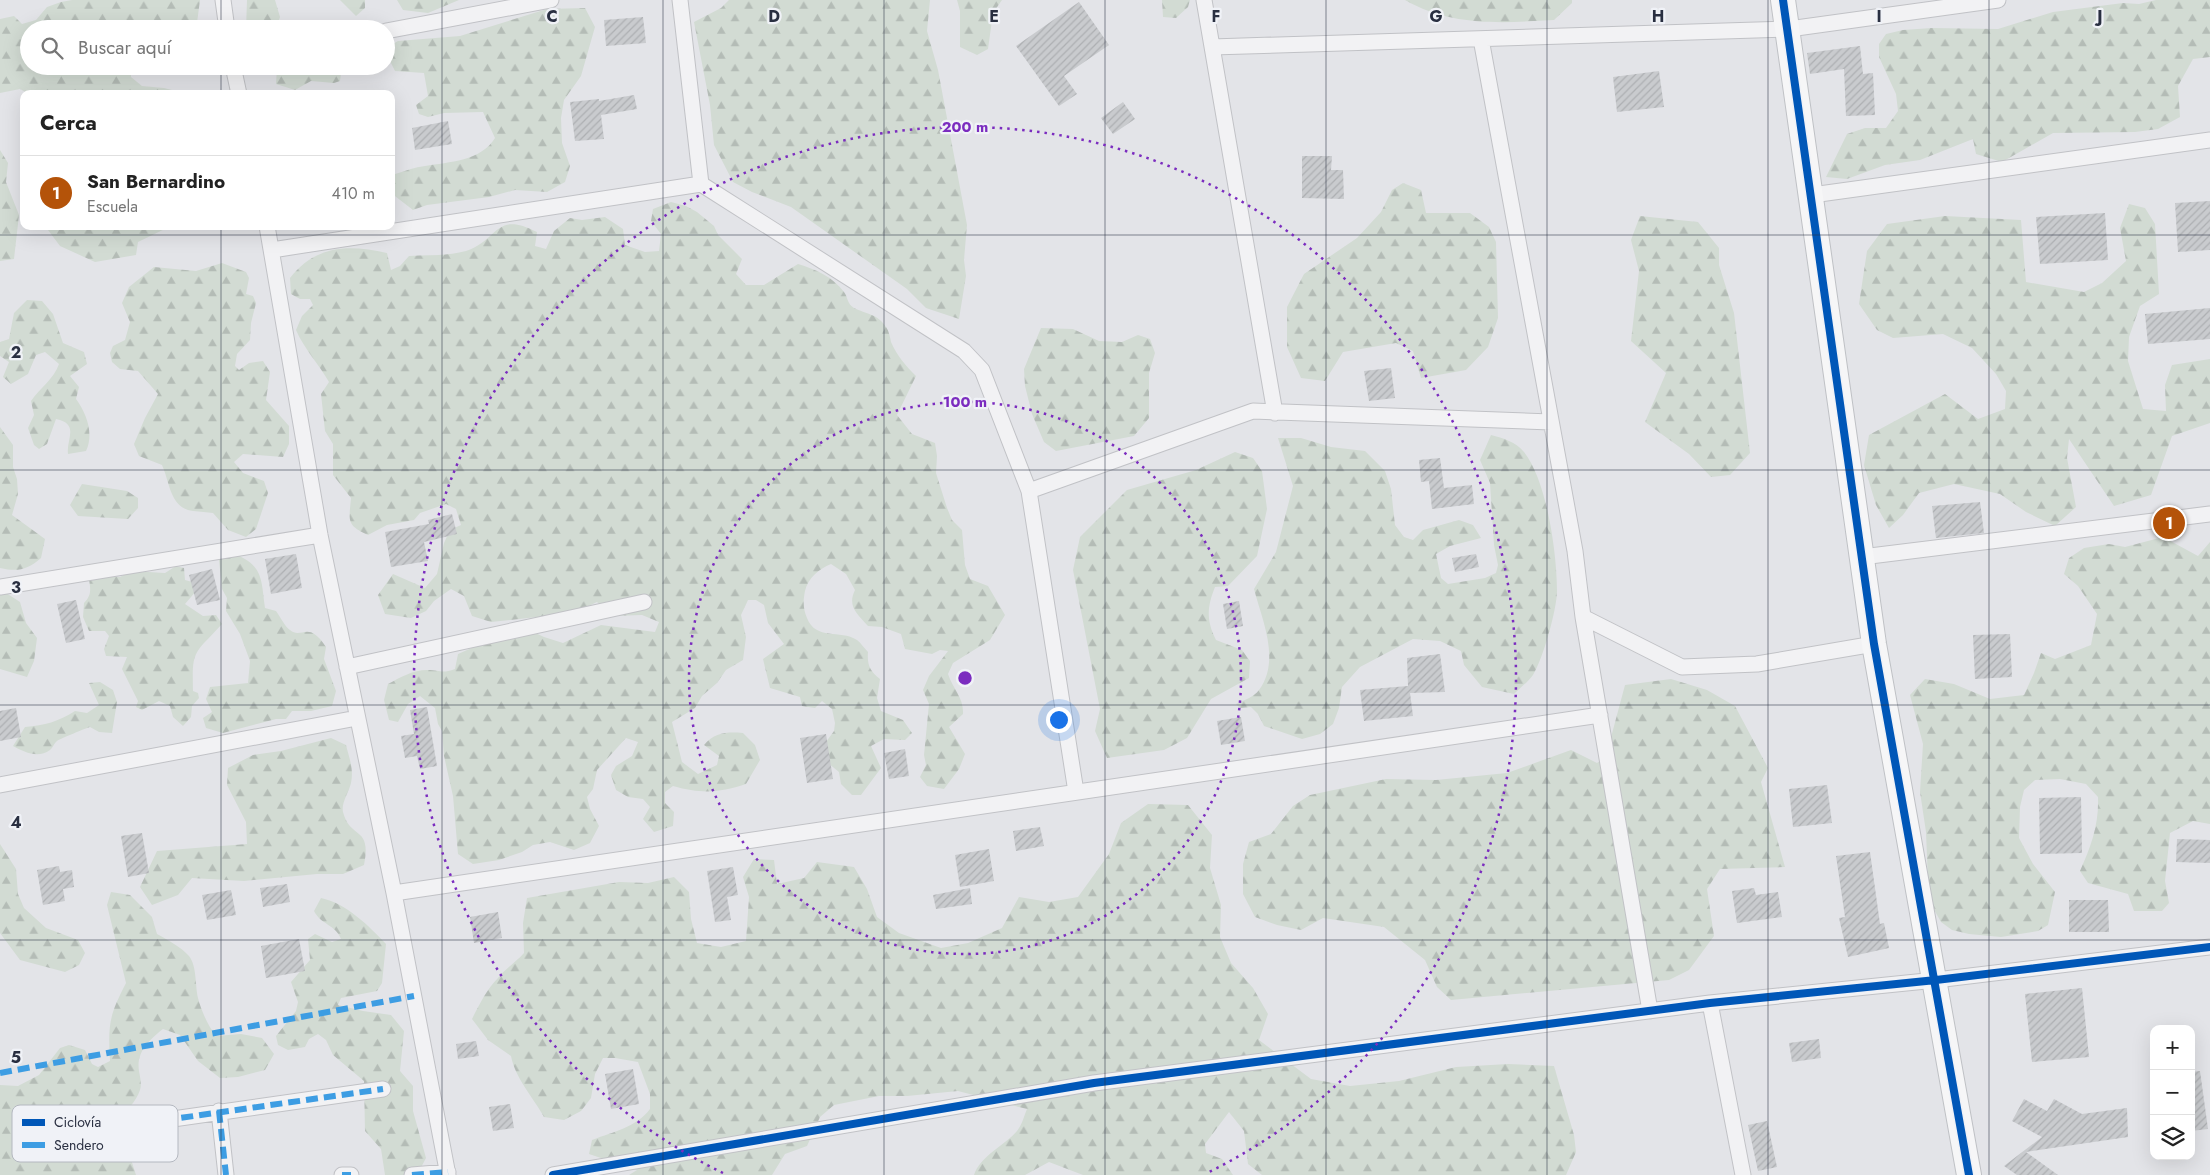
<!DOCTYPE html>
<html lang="es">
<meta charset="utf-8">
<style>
body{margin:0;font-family:Jost,sans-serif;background:#f6f6f6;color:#222}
.controls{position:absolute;right:15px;bottom:15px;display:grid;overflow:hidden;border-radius:10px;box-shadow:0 5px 20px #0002}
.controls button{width:45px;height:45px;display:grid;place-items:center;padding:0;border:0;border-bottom:1px solid #e0e0e0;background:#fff;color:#222;font:25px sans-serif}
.you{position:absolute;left:1058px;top:719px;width:18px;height:18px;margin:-12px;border:4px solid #fff;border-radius:50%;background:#1a73e8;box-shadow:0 0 0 8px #1a73e833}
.badge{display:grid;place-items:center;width:32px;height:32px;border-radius:50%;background:#b45309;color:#fff;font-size:16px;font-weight:700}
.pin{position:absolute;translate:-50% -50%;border:2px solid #fff;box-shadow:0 1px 5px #0006}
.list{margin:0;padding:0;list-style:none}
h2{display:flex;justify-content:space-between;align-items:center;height:65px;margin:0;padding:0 20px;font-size:21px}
h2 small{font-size:16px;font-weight:400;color:#767676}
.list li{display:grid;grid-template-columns:32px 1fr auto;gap:15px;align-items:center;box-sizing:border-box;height:75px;padding:0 20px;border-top:1px solid #e0e0e0}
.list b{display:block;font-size:19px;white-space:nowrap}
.list p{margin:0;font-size:16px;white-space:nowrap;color:#767676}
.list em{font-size:16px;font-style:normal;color:#767676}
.icon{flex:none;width:28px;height:28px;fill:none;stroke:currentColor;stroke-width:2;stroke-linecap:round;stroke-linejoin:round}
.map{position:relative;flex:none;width:2210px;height:1175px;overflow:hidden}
.search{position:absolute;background:#fff;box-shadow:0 5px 20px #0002;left:20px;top:20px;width:375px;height:55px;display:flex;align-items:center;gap:12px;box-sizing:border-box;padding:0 18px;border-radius:28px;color:#767676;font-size:19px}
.panel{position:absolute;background:#fff;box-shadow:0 5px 20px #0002;left:20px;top:90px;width:375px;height:140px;border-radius:10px}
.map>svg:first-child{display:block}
</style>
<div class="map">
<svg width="2210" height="1175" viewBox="0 0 2210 1175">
<defs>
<pattern id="forest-firs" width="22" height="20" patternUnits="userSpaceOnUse" patternTransform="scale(1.25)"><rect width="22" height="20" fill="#d2dbd3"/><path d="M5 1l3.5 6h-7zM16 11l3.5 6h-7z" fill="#b4bcb6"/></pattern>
<pattern id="building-hatch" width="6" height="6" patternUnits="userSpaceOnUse" patternTransform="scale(1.25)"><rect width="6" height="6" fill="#c9cbce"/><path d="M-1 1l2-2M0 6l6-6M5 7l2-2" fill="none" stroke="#adafb2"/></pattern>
</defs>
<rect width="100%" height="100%" fill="#e3e4e8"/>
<path fill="url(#forest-firs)" d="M72,0h128l-3,23 -10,6h-158v37h102v11l11,9 22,2 24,6h-159l-9,-5 -20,4v-74l14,-3 8,8 14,-4 11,-13 14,-5z
M247,0h28l5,17 -4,12h-30z
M340,0h25v8l-9,8z
M397,0h62l-31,13 -25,-3z
M729,0h201l-3,31 11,39 29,155 -3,35 2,16 -7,43 -33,-11 -19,-19 -116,-82 -39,-15 -19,-10 -19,-37 -4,-40 -16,-83 27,-14z
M957,0h45l-9,13 -5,36 -11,6 -17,-8v-36z
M1162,0h28l-2,7 -12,11 -13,-1z
M1405,0h167v3l-18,17c-52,3 -102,7 -149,-20z
M2156,0h54v57l-17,2 -15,27 2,31 -22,12 -23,3 -82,1 -51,29 -26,-8 -3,-15 -53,21 -35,5 -38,14 -21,-2 21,-43 18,-6h21l12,-17 -2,-17 -17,-37v-13l7,-10 17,-4 29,-2 66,1 55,-17 70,-9 16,1z
M585,8l10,19 -14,49 -17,24 -3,18 1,25 8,23 -5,16 -18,10 -32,-2 -26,7 -62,8 -14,5 -22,-17 1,-14 3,-5c10,-3 20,-7 30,-8 24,-4 56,-5 70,-28l-12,-26 -39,1 -16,4 -9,-3 -3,-9 12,-9 -4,-23 -29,-2 -9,-18v-5l12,-7 62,-5 87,-27z
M342,66l-2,15 -6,2 -23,-2 -16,9 -19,-6 1,-17z
M0,150l8,13 -2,19 13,33 -5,44 -14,2z
M1403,183l18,7 5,23h44l19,14 7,15 2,76 -10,29 -22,23 -45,8 -8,-27 -17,-8 -53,9 -18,29 -24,-3 -14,-31v-40l17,-33 53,-36 24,-26 11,-22z
M671,202l15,4 11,6 17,14 4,9 24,24 -6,15 10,11h18l34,-21c17,5 35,13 46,28 4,5 3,12 10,16 12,6 24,6 32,19 3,4 4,10 5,15 6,14 15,24 25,34l-19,39 15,19 23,9 2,13 -1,17 11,35 5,12 10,10 3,35 5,14 18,7 17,29 -15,25 -37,23 -5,11c5,15 16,24 15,40l-14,13 16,27 -6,15 -15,20 -17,-3 -7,-9 6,-12 -2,-10 5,-51 -6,-14 6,-14 19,-25 -8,-1 -8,4 -27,-5 -4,-15 -19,-7 -14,-1c-11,-12 -21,-20 -13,-36l-9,-16 -15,-10c-12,5 -23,14 -26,27 -2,10 -2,18 2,27 9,23 33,11 50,22 4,3 7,8 11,12 -1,13 2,19 12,27l-3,19 4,13 22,9 9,13 -7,7 -21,-1 -13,7 10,22 -20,27h-9l-11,-11 -2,-12 -16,-13v-13l11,-15 1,-8 -3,-14 -10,-8 -7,7 -13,-2 -2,-9 -30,-9 -7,-29 21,-15 -16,-21 -4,-18 -8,-5h-8l-7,15 5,22 -3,23 -17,10 -9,13 -15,13 -7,12 -23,14 10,40 16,12 19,-9 2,-9 -15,-11c11,-13 23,-13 39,-12l12,12 5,15 -14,24c-27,9 -45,10 -73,2l-8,6v11l9,9 -1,14 -19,6 -11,-13 7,-12 -7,-8 -15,-2 -12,-7 -5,-15 5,-9 16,-10 6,-14 -12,-4 -29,32 -4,19 -6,8 3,12 9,17 -9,17 -16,7 -24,-8 -17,3 -11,7 -23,8 -26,4 -15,-10 -5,-58 -9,-40 -2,-25 -4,-7 -3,-16 -15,-12 -12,8 -10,18 -9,-2 -5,-20 4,-16c13,-7 25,-14 39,-14 14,0 14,4 28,-1l3,-15 25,-11 44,-14 17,8 19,6 38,-18 54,7 4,-10 -17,-7 -30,1 -15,-14 -21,10 -30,4 -55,6 -19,-6 -8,-20 -13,-7 -17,12 -8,10 -15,7 -26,-4 -7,-19 15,-21 32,14 12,-14 7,-31 6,-13 11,-5 -5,-16 -10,-5 -26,9 -6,7 -27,5 -19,10c-22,-10 -19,-14 -17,-37l-18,-23v-31l-8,-13 -4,-37 8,-12c-10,-18 -25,-33 -33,-52l6,-14 11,-11 -3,-6h-10l-9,-5 -1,-16c26,-33 58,-34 97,-25l4,17 9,-4 9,-10c19,-1 39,0 57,-5 33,-11 29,-41 71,-19l-2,14 11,3 8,-18 16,-13 12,2 23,-3 18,12 2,16 20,7 14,-1 2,-17 -10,-13 2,-12z
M2129,204l16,4 10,16 4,70 -19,12 -11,31 -1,24 15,48 23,2 -1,-26 7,-20 38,-6v64l-38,13 -21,59 -37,11 -45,-67 -2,19 9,49 -21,19 -29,-14 -26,-18 -46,-10 -35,9 -16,22 -14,13 -13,-23 -12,-40 5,-30 76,-41 33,25 27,-10 1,-18 -10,-17 -24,-26 -29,-14 -50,4 -16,-8 -18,-26 8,-53 20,-27 58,-8 76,4 5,62 58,10 18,-9 24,-22 -6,-33z
M1640,216l58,6 21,26v17l15,48 16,140 -20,22 -19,2 -22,-23 -44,-32 21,-49 -35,-32 8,-70 -8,-31z
M45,226h126l-33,16 -2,13 -41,7 -35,-16z
M222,263l24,9 3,6 -3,16 7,2 3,7 -5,20 -1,17 -13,14 -2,12 4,4 10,-7 14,-2 7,11 -4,28 23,26v18l-6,13 -40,-3 -9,8 9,11 21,8 4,12 -12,36 -10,8 -18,-7 -15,-17c-6,-1 -13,-1 -20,-2 -23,-3 -23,-28 -31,-46l-23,-9 -5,-12 11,-26 13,-24 -20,-23 -18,-2 -8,-7 -2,-9 3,-7 12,-6 5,-18 -8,-19 7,-16 25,-20 42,4z
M27,300l15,1 11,13 10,29 21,9 3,12 -17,12 9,11 -3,12c11,15 18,35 10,52l-18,3c-2,-15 12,-30 -12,-35l-9,25 -8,5 -5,-4 -6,-17 6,-13 -3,-14c9,-13 23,-22 28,-37l-14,-12 -9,3 -8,19 -17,10 -8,-7 6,-15 -9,-6v-14l9,-3 5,-26z
M1041,328l32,1 26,12 23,1 16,-7 12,4 5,14 -6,20v45l-15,18 -78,15 -12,-9 -12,-28 -7,-28 -1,-17z
M0,427l13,18v22l4,12 1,15 -6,21 33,24 -4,19c-14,12 -23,14 -41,10z
M1491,435c12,3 25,7 33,17 23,29 33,102 33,139 0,18 -14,68 -24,84 -5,7 -13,13 -19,19l-32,-7 -18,-22 -3,-14 -21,-10 -27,-2 -53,28 -18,20 -3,21 -6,16 -13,10 -18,5 -38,-13 -6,-12 -7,-7 -11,1 -4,-4c8,-4 18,-7 23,-14 22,-30 3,-70 -5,-101l22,-37 17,-66 -15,-48h23l30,9 34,4 20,20 6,18 4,36 9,12 9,3 10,-10 36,-10 14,5 8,13 -31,8 -14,8 5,24 7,6 37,-6 11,-5 2,-8 -4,-20 -4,-62 -10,-23z
M1235,452l18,6 9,13 5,38 -10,47 -29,30 -13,1c-8,20 -9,33 1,53l26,10 8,11 -1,17 -38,21 -24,39 -23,12 -57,8 -12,-27 5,-22 -27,-139 7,-33 47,-47 69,-20z
M82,484l45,7 11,7v10l-10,11 -50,-3 -8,-11z
M2163,537l35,19 12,-14v282l-17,-3 -23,12 -5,48 4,22 -7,8h-28l-6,-17 -40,-11 -8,-12c11,-25 19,-46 18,-74l-12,-13 -26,-5 -25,1 -11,10 -4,17 -1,31 14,26 22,28 -7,33 -10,6 -37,6 -32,-3 -17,-4 -11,-8 -9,-16 -4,-24 -2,-50 -6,-40 3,-48 -13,-49 15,-16 29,5 36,15 34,-4 10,-22 7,-20 14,6 36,-14 6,-31 -19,-28 -14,-12 5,-16 15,-10 25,-4 16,3z
M235,554c29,12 26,26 30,54l11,3c4,5 9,16 14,19 12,10 18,-11 36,17l-2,12 12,32 -4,15 -21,5h-19l-6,8h-10l-53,14 -17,-5 -3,-10 9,-6 -6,-13 4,-12 38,-4 2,-22 -10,-27 -14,-23 1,-13 -5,-9 -3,-29z
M176,566l8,2 1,12 11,3 1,7 -12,14 18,12 13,-1 6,9c-28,31 -30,24 -29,67l5,2 1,5 -7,8 -1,11 -8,9 -10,-9 -3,-11 -11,-5 -17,9 -6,-3 2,-6 -16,-32 5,-12 -21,-1 -2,-7 5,-13 -4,-5h-16l-6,-14 1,-14c7,-7 7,-13 5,-23l7,-4 24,1 11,-6 34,2z
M0,589l20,13 6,21 11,15 -3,23 -7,16 -27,-8z
M1671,679l36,11 28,16 33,62 -7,14 24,85 -65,2 -13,20 7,47 -25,34 -20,10 -218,20 -14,-13 -12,-27 -41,-33 -61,-9 -22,12 -24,-5 -22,-8 -12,-23v-30l6,-22 22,-8 22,-28 17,-11 76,-16 50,1 71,-7 64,-23 26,13 9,-7 19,-71z
M100,682l13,8 4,12 -5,31 -13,-1 -9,-5c-6,2 -28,11 -33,14 -3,2 -4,7 -7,9 -12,9 -26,2 -37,-4l12,-19c20,-2 33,-5 50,-16l12,2 12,-8 -10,-22z
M331,738l15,7c3,12 8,24 5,38 -2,9 -10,20 -8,29 7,28 29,13 21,53l-21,9h-26l-73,7 -52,-3 -14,17 -26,10 -12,-18 17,-36 90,-7 -1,-22 -19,-37 1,-17 25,-13 28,-4z
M1148,804l40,1 24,30 -2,33 11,37 -1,32 11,26 22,25 15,26 -9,26 52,39 39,7 49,-5 57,-14 52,-3 46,2 20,69 2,17 -10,23h-304l-14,-11 -4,-33 -15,-19 -24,32 1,9 16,6 11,16h-150l-34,-13 -24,13h-51c6,-19 30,-29 43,-44 5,-6 7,-15 10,-22l-69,-18 -51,5h-28l-45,9 -14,12 -13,29 -22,8 -13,21h-143l8,-5 -48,-16 3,-14c23,-9 43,-12 58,-31v-15l-12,-32 -23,-4h-12l-8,16 -4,24 -10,13 -17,9 -20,-3c-11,-20 -29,-39 -33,-61l-23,-16 -16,-21c7,-14 15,-30 26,-41 7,-9 18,-16 26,-25l-1,-30 4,-25 92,-16 29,1 26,-6 15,15 2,27 6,24 24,4 25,-6 3,-44 -6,-20 11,-18 20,1 3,24 27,-6 13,-16 37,5 13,22 10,28 22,16 42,15 27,-5 34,-15 17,-31 30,5 29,-5 31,-43 12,-31z
M0,844l16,25 2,25 6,14 22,20 32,12 7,13 -6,12 -14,7 -45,-12 -20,-27z
M111,892l19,3 22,22 5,17c11,6 24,13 32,22 8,10 6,29 9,42 3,12 10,28 18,38l25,-2 21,4 12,16 -9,16 -27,7 -18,1 -22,-17 -18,-26 -17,-6c-14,11 -27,23 -24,42 1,6 3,13 1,19 -4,13 -15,20 -21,32l17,53h-136v-90l18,1 21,-11 21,-27 9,-3 16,5 7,14 6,3 12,-6c-2,-37 -1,-45 16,-78l-19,-78z
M321,898c25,5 48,28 65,46l-4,39 -5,8 -36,7 -3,7 25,6 28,4 13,16 -4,40 13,15v25l13,47 -9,17h-32l-4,-26 -16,-18 -1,-50 -31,-26 -7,-15 -8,-6 -9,5 -4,8 -17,3 -10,-5 -2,-9 20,-25 2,-9 -7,-20 19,-22 -2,-21 7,-5 17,8 9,-3c-6,-15 -20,-14 -27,-28z"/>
<path fill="url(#building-hatch)" d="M1079,2l30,43 -45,31 13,18 -18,12 -43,-60z
M643,17l3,26 -40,3 -2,-26z
M1860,46l3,28 10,-1 2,42 -29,1 -2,-47 -34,5 -3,-21z
M1659,71l5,36 -47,5 -4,-35z
M634,95l3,14 -36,6 3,24 -29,2 -5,-39 29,-3v2z
M1123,102l12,17 -22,15 -12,-16z
M448,121l4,23 -37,6 -3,-22z
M1302,156h30l-1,14h12l1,29 -42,-1z
M2210,201v49l-32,2 -3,-49z
M2105,213l3,47 -68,4 -4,-47z
M2210,308v31l-62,5 -3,-30z
M1391,368l4,30 -26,3 -5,-30z
M1440,458l4,30 28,-3 2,19 -42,5 -3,-28 -8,1 -2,-22z
M1980,502l4,31 -48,5 -4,-32z
M452,514l5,20 -33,8 4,19 -37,6 -6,-35 44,-8 -1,-4z
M296,554l6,34 -31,6 -6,-35z
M1476,554l3,13 -24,5 -3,-14z
M212,569l8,31 -23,5 -8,-30z
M76,600l9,39 -19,4 -9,-39z
M1239,601l4,25 -16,3 -4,-25z
M2010,634l2,43 -37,2 -2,-44z
M1440,654l5,38 -35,1 3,23 -49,5 -4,-31 48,-4 -1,-28z
M427,707l10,59 -17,3 -3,-13 -12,2 -4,-22 13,-2 -4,-24z
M16,708l5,29 -21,4v-30z
M1241,717l4,24 -24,4 -4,-24z
M826,734l7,45 -26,4 -7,-45z
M905,749l4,27 -20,3 -5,-26z
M1827,785l5,38 -39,4 -4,-38z
M2081,797l1,56 -42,1 -1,-56z
M1040,827l4,19 -28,5 -3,-20z
M142,833l7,40 -21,4 -7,-41z
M2177,839l33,1v23l-34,-1z
M989,849l5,32 -34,6 -5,-32z
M1870,852l10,72 4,-1 5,25 -41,9 -9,-39 6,-1 -9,-61z
M59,866l1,6 12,-2 2,17 -11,2 2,12 -22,4 -6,-35z
M733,867l5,28 -11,2 4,23 -16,2 -8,-51z
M287,884l3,18 -27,5 -3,-19z
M970,888l2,16 -36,5 -3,-14z
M1754,888l2,7 22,-3 4,25 -45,6 -5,-32z
M231,890l5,25 -29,5 -5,-25z
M2069,900h39l1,32h-40z
M498,912l4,26 -28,5 -4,-26z
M299,939l6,32 -39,7 -5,-32z
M2082,988l7,69 -57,5 -7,-68z
M1819,1039l2,19 -29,4 -3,-19z
M476,1041l3,15 -21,3 -2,-15z
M633,1069l6,35 -28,5 -6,-35z
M2200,1071l8,58 -17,2v-59z
M2024,1099l23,12 7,-12 28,15 45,-6 1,29 -102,15 32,23h-41l-13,-9 38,-29 -30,-16z
M510,1104l4,24 -21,3 -4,-24z
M1767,1121l10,46 -19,4 -10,-46z"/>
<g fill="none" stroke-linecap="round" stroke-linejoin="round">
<defs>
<path id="street" d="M223,0l4,29
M680,0l21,184
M1204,0l71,413
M386,31l165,-31
M1481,39l94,512 8,66 67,394
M1212,47l577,-18 209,-29
M233,66l6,28
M1812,195l398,-55
M267,226l53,309 74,358 54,282
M272,250l429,-66 263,167 18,19 47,121 47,301
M1029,491l224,-80 298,11
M1862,557l348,-43
M0,587l320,-52
M1583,617l99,50 75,-3 117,-20
M347,667l297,-65
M0,785l357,-67
M394,893l1206,-178
M1710,1003l33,172
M219,1111l7,64
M110,1128l273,-39
M342,1175h9
M412,1175l36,-3
M553,1175l541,-92 616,-80 226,-23 274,-33"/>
<path id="primary" d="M1783,0l91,644 95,531"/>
</defs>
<use href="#street" stroke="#c1c2c6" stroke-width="17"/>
<use href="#primary" stroke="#bfc1c5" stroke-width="26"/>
<use href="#street" stroke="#f2f2f4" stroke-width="15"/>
<use href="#primary" stroke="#f6f6f7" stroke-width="24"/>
<path stroke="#3d9de3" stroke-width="6" stroke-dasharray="12 6" stroke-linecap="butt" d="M0,1073l414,-77
M219,1111l7,64
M110,1128l273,-39
M342,1175h9
M412,1175l36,-3"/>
<defs>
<path id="cycleway" d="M1783,0l91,644 95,531
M553,1175l541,-92 616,-80 226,-23 274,-33"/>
</defs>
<use href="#cycleway" stroke="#f0f2f7" stroke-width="11"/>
<use href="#cycleway" stroke="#0057b8" stroke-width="8"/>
</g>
<path fill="none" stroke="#292f41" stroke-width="1" stroke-opacity="0.55" d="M221,0v29M442,0v1175M663,0v1175M884,0v1175M1105,0v1175M1326,0v1175M1547,0v1175M1768,0v1175M1989,0v1175M221,66v28M221,226v949M0,235h2210M0,470h2210M0,705h2210M0,940h2210"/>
<g fill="none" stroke="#7b2cbf" stroke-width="2.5" stroke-dasharray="2.5 5">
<circle cx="965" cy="678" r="276"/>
<path d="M723 1173A551 551 0 1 1 1207 1173"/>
</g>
<rect x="12" y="1105" width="166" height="57" rx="8" fill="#f0f2f7" stroke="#b4b8c0" stroke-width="1"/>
<rect x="22" y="1119" width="23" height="7" fill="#0057b8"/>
<rect x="22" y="1142" width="23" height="6" fill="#3d9de3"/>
<g font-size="14" fill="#292f41">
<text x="54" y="1127">Ciclovía</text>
<text x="54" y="1150">Sendero</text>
</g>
<g font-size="16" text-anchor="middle" font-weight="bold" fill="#292f41" stroke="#f0f2f7" stroke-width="4.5" stroke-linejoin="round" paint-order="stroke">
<text x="552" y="22">C</text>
<text x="774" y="22">D</text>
<text x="994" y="22">E</text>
<text x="1216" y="22">F</text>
<text x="1436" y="22">G</text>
<text x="1658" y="22">H</text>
<text x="1879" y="22">I</text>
<text x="2100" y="22">J</text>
<text x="16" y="358">2</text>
<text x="16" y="593">3</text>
<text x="16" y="828">4</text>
<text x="16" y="1063">5</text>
</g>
<circle cx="965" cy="678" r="8" fill="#7b2cbf" stroke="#f0f2f7" stroke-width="2.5"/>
<g font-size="15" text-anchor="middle" font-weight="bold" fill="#7b2cbf" stroke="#f0f2f7" stroke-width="4.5" stroke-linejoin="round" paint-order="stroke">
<text x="965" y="132">200 m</text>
<text x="965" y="407">100 m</text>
</g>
</svg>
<div class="controls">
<button>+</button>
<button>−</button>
<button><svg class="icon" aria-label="layers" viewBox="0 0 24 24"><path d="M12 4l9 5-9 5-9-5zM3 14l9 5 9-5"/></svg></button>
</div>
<div class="you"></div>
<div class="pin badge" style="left:2169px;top:523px">1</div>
<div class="search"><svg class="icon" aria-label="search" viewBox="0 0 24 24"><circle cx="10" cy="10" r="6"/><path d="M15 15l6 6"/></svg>Buscar aquí</div>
<section class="panel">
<h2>Cerca<small></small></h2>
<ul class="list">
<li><span class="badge">1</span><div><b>San Bernardino</b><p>Escuela</p></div><em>410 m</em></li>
</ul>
</section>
</div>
